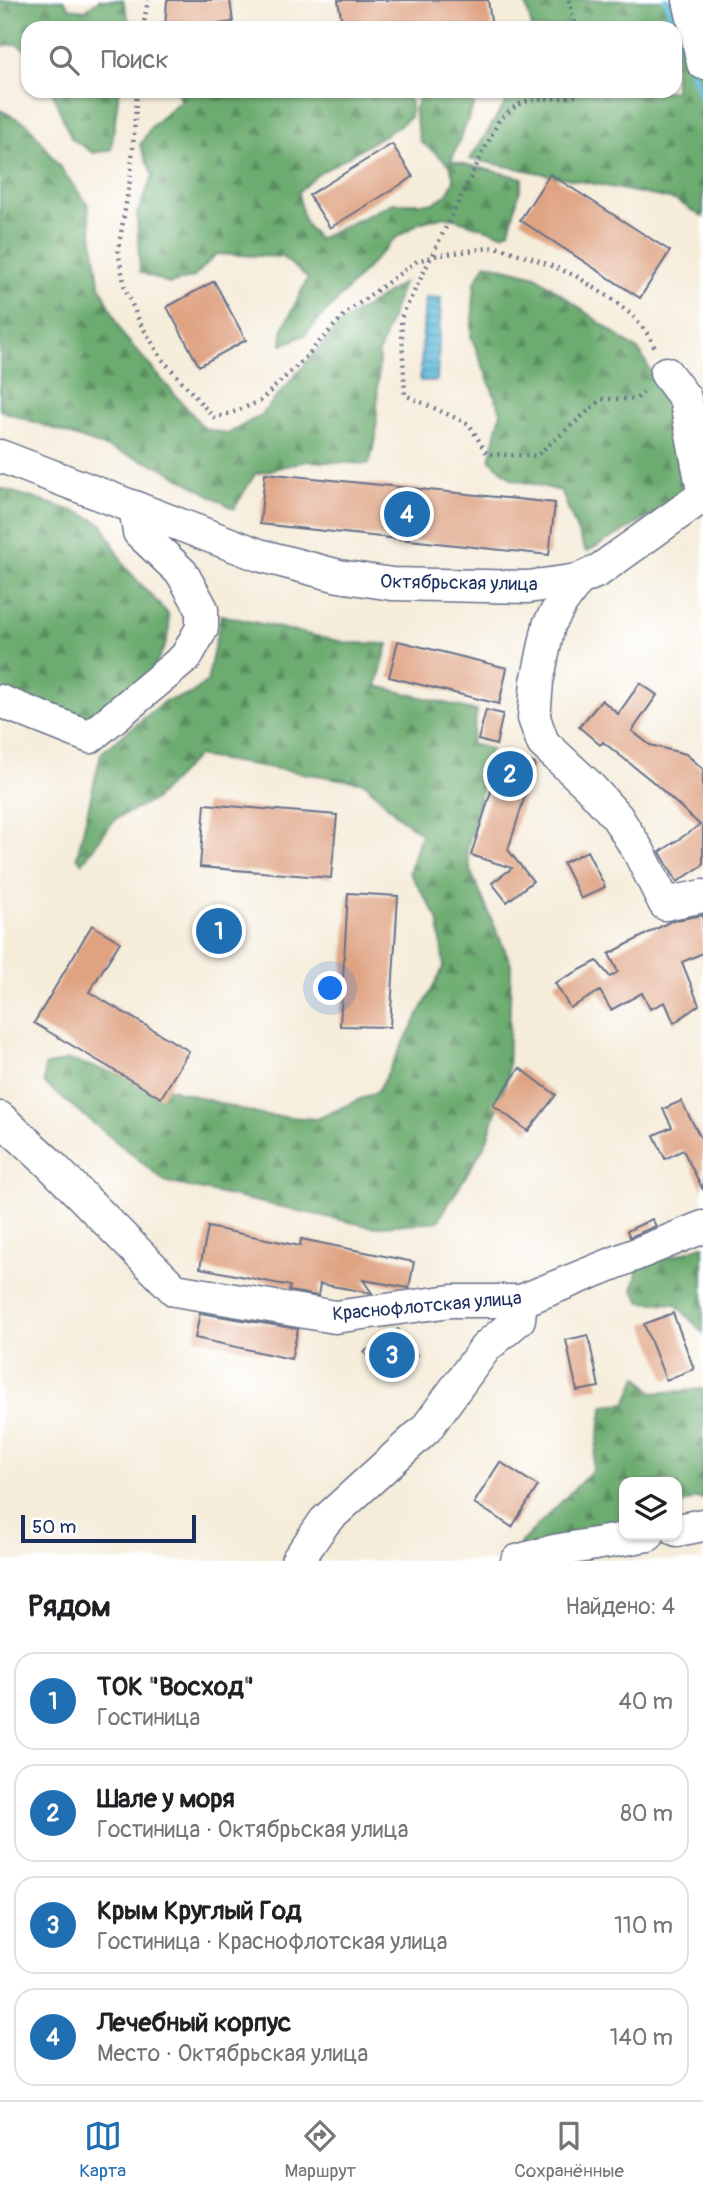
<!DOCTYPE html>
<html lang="ru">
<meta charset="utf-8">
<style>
body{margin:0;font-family:Pangolin,sans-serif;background:#f2f2f2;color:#202124}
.controls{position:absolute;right:21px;bottom:21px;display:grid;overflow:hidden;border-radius:14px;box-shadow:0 2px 5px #0004}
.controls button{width:63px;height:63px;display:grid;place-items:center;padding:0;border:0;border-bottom:2px solid #e0e0e0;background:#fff;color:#202124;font:35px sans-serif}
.scale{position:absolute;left:21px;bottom:18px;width:175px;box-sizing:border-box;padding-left:7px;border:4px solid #1b2f5e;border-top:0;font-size:19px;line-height:24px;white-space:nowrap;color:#1b2f5e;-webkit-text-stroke:5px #fff;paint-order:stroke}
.you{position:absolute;left:331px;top:989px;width:24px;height:24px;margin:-18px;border:5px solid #fff;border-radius:50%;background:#1a73e8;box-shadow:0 0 0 10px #1a73e833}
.badge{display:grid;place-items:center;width:46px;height:46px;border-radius:50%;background:#1f6fb2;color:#fff;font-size:23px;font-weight:700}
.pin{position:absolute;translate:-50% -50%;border:4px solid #fff;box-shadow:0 2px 7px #0006}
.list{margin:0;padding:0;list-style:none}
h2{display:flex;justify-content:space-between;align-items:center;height:91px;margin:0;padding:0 28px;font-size:30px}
h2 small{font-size:23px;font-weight:400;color:#757577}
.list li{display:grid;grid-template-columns:46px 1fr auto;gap:21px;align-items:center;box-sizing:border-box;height:98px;margin:0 14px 14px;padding:0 14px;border:2px solid #e0e0e0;border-radius:21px}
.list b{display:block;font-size:26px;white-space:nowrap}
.list p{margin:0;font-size:23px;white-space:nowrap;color:#757577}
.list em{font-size:23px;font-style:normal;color:#757577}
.icon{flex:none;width:38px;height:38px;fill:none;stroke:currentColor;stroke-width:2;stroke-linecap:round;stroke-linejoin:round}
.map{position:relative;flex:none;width:703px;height:1561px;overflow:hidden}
.search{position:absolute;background:#fff;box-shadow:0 2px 5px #0004;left:21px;right:21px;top:21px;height:77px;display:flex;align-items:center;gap:18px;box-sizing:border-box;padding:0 24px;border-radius:21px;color:#757577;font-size:26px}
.sheet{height:539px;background:#fff}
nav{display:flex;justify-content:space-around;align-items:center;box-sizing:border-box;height:98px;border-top:2px solid #e0e0e0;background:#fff;font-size:19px;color:#757577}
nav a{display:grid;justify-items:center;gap:4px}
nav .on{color:#1f6fb2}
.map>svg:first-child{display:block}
</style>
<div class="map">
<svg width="703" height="1561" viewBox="0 0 703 1561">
<defs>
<pattern id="forest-firs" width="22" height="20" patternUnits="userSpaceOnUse" patternTransform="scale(1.75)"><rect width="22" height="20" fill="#6cac6f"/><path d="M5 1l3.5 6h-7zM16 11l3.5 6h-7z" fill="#588c5e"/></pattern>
<pattern id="water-rules" width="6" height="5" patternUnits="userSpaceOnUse" patternTransform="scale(1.75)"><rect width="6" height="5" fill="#58b6d6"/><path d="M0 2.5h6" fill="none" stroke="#4894b1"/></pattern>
</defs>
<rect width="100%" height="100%" fill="#fff"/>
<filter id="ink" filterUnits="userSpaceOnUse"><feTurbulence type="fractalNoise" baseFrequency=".0143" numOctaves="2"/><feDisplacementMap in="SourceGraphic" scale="14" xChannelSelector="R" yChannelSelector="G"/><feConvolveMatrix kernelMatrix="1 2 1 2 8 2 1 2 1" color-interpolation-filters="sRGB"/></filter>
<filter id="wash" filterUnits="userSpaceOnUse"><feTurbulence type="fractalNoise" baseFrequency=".00686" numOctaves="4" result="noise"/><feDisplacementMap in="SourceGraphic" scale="28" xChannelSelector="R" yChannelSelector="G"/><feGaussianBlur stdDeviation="1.57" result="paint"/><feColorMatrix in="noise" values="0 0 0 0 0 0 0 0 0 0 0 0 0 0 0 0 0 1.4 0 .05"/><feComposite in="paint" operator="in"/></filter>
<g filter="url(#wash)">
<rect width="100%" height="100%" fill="#f5ecd9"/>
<path fill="url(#forest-firs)" stroke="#446e66" stroke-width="2" d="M0,0h64l5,8 16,2 14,-10h24l6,21 -1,7h-100v23l-12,-7 -16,2z
M525,0h178v217l-28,-17 -205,-41 43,-68h162v-63h-143z
M52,91h67l-8,59 -18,3 -22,-15z
M177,91h116c35,9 74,-7 110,1l8,11 -1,14 -12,10 -81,48 -19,17 6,29 14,18 75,-36h40l14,-9 7,-14 -4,-15 -30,-24 -6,-31 9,-19h43l8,14 -23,56 72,17 -14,53 -7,3 -57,-18 -26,7 -26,17 -88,95 -23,10v-14l26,-53 -26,-21 -66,-3 -22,23 -24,7 -30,-12 -3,-58 16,-38 -13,-31 11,-18 29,-26z
M0,110l28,14 60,81 11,78 24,52 81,93 23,6 34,-19 80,-92 62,-40 -24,70 -3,86 -7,25 -63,-3 -51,13 -21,35 -75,-43 -159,-56z
M486,263l50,13 104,76 40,73 7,35 -9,41 -92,51 -25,-61 -49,-12 -22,-19 11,-48 -30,-76 4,-54z
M0,488l83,26 19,10 24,44 42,46 1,16 -4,16 -14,26 -74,56 -77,-27z
M221,615l127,28 40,1 -11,42 100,25 -6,33 20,5 -24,102 4,21 40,92 -3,111 -22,68 -48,78 -65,6 -207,-45 -122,-99 1,-17 24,-6 192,55 56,4 61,-28 66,-124 -6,-49 -29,-46 12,-38 -24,-19 -32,-32 -168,-27 -43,44 -39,19 -33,44 -5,-6 24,-104 64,-52 24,-6 18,-13z
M703,1246v87l-27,-29 -35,-2 -8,-12 5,-22z
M638,1376l15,17 50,-4v110l-7,-1 -19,8v-24h-53v46l-108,26 5,-12 71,-71 12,-66 22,-2z"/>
<path fill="url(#water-rules)" stroke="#3a729a" stroke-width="2" d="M425,297l16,1 -4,83h-17z"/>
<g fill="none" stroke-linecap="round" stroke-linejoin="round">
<path stroke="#58b6d6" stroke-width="7" d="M666,0l20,55
M690,66l13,35"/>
</g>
<g id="blocks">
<path fill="#dfa382" d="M167,0h63l3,22 -45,6h-23z
M338,0h150l4,28h-149z
M392,144l21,33 -83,51 -21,-33z
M550,174l120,77 -30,47 -120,-78z
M214,281l32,59 -47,26 -32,-59z
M265,473l290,30 -6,52 -289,-31z
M398,641l109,27 -8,36 -110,-27z
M640,683l17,12 -25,36 18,14 36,9 17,15v96l-26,17 -17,-30 40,-27 -48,-44 -49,-39 -3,3 -21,-18 23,-27 16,14z
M486,710l17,4 -7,31 -18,-5z
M503,753l32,11 -27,86 25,31 -26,21 -15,-19 20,-15 -41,-13z
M205,804l132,11 -6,63 -131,-11z
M587,851l18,36 -24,12 -18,-36z
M348,893l50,3 -8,131 -50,-1z
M703,915v38l-21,9 17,43 -25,18 -9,-21 -15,7 -8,-16 -31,17 -11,-19 -30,17 -15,-25 42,-22 13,16 8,-5 -9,-18 62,-33z
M92,925l28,17 -31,50 100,59 -28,47 -127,-75z
M520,1068l36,27 -28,36 -35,-26z
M681,1101l22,41v48l-20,-40 -18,9 -11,-24 18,-8 -9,-18z
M652,1219l4,7 -26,11 -3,-6z
M208,1227l92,19 1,-7 113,23 -5,26 -46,-8 9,13 -52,-9 -2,12 -29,-5 1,-5 -90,-18z
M200,1313l98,16 -7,30 -96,-21z
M673,1313l21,56 -28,11 -22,-56z
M398,1329l19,26 -33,24 -20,-27z
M588,1335l11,52 -22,4 -11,-51z
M500,1462l38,24 -26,41 -38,-24z"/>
</g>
</g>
<g filter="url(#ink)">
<use href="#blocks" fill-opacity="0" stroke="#677189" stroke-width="2"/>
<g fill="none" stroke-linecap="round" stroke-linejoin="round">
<defs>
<path id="minor" d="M689,0l14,63
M666,373l19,25 18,93 -3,7
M0,456l259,99 80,21 53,8 136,3 50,-7 20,-9 102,-73 3,2
M578,580l-16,22 -13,23 -12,57 -3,36 9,25 45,42 29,32 22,35 26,52 38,-8
M0,701l90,36 96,-80 16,-29v-19l-20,-36 -43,-41 -4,-25
M0,1118l49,45 126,127 160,27 116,-16h70l182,-74
M677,1530l26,-5
M297,1561l28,-40 101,-92 60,-82 33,-28 2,-18
M517,1561l37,-10 94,-16"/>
</defs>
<use href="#minor" stroke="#677189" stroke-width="35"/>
<path stroke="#677189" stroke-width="4.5" stroke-dasharray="2 5" stroke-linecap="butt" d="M569,0l7,28
M143,28l5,-28
M137,91l-6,83 -13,77 7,37 15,35 22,36 52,59 23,-7 23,-10 42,-40 44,-48 71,-52 17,-5 62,-9 36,11 44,18 36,23 21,17 17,21 6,14
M579,91v4c-38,8 -50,-6 -81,27l-97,196 4,77 64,29 18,30 49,2 66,-57h34l10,-9"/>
<use href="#minor" stroke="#fff" stroke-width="32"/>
</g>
</g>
<g text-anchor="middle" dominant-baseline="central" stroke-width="5" stroke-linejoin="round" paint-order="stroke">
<g font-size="19" fill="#1b2f5e" stroke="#fff">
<text transform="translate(459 583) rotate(1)">Октябрьская улица</text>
<text transform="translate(427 1306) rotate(-5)">Краснофлотская улица</text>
</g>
</g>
</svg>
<div class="controls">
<button><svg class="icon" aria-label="layers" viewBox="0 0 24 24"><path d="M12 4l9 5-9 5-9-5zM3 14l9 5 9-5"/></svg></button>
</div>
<div class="scale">50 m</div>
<div class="you"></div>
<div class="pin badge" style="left:219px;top:931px">1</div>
<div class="pin badge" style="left:510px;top:774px">2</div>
<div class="pin badge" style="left:392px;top:1355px">3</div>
<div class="pin badge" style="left:407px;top:514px">4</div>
<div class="search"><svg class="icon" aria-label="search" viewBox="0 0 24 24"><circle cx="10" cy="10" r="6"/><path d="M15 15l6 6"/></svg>Поиск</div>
</div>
<section class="sheet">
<h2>Рядом<small>Найдено: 4</small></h2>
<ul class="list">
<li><span class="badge">1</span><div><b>ТОК &quot;Восход&quot;</b><p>Гостиница</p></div><em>40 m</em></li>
<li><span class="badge">2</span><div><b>Шале у моря</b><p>Гостиница · Октябрьская улица</p></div><em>80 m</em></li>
<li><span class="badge">3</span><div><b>Крым Круглый Год</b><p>Гостиница · Краснофлотская улица</p></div><em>110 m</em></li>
<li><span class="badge">4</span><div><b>Лечебный корпус</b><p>Место · Октябрьская улица</p></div><em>140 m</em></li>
</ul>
</section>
<nav>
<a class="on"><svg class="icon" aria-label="map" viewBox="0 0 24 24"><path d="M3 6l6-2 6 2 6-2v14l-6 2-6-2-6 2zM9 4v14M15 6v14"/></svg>Карта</a>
<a><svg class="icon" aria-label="directions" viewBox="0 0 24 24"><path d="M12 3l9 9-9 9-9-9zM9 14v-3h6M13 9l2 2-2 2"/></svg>Маршрут</a>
<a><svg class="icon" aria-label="saved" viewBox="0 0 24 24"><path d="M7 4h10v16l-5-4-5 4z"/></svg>Сохранённые</a>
</nav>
